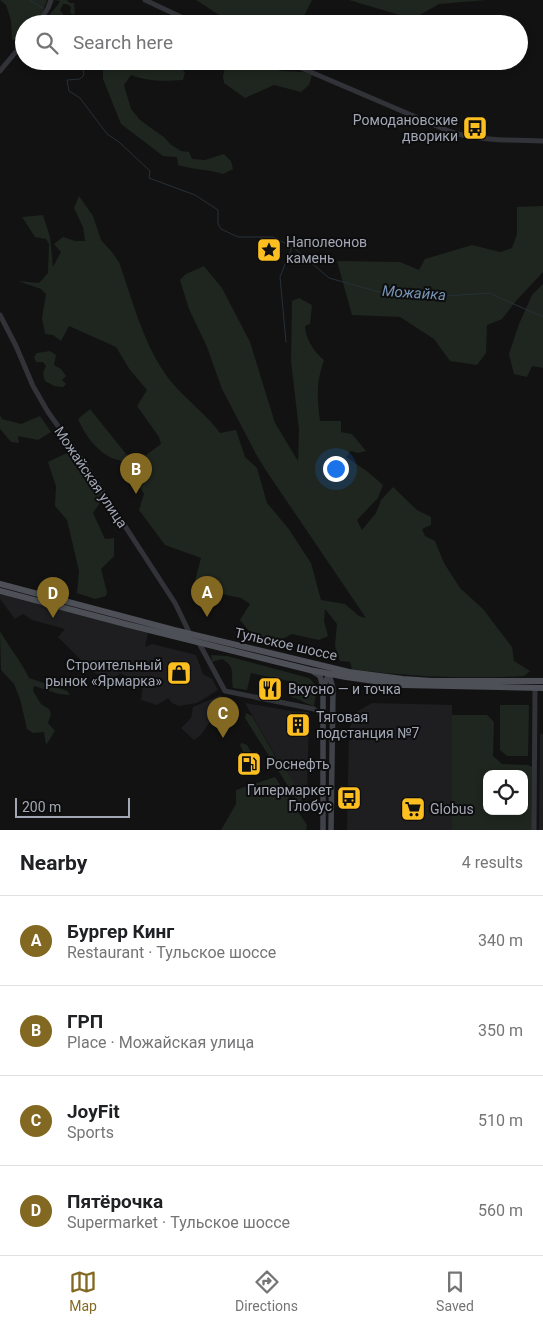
<!DOCTYPE html>
<meta charset="utf-8">
<style>
body{margin:0;font-family:Roboto,sans-serif;background:#f2f2f2;color:#202124}
.controls{position:absolute;right:15px;bottom:15px;display:grid;overflow:hidden;border-radius:10px;box-shadow:0 2px 8px #0003}
.controls button{width:45px;height:45px;display:grid;place-items:center;padding:0;border:0;border-bottom:1px solid #e0e0e0;background:#fff;color:#202124;font:25px sans-serif}
.scale{position:absolute;left:15px;bottom:12px;width:115px;box-sizing:border-box;padding-left:5px;border:2px solid #a2a7b5;border-top:0;font-size:14px;line-height:18px;white-space:nowrap;color:#a2a7b5;-webkit-text-stroke:4px #0d0d0e;paint-order:stroke}
.you{position:absolute;left:335px;top:468px;width:18px;height:18px;margin:-12px;border:4px solid #fff;border-radius:50%;background:#1a73e8;box-shadow:0 0 0 8px #1a73e833}
.badge{display:grid;place-items:center;width:32px;height:32px;border-radius:50%;background:#836822;color:#fff;font-size:16px;font-weight:700}
.pin{position:absolute;translate:-50% -41px;filter:drop-shadow(0 1px 2px #0008)}
.pin::after{content:'';position:absolute;top:26px;width:18px;height:15px;background:inherit;clip-path:polygon(0 0,100% 0,50% 100%)}
.list{margin:0;padding:0;list-style:none}
h2{display:flex;justify-content:space-between;align-items:center;height:65px;margin:0;padding:0 20px;font-size:21px}
h2 small{font-size:16px;font-weight:400;color:#757577}
.list li{display:grid;grid-template-columns:32px 1fr auto;gap:15px;align-items:center;box-sizing:border-box;height:90px;padding:0 20px;border-top:1px solid #e0e0e0}
.list b{display:block;font-size:19px;white-space:nowrap}
.list p{margin:0;font-size:16px;white-space:nowrap;color:#757577}
.list em{font-size:16px;font-style:normal;color:#757577}
.icon{flex:none;width:28px;height:28px;fill:none;stroke:currentColor;stroke-width:2;stroke-linecap:round;stroke-linejoin:round}
.map{position:relative;flex:none;width:543px;height:830px;overflow:hidden}
.search{position:absolute;background:#fff;box-shadow:0 2px 8px #0003;left:15px;right:15px;top:15px;height:55px;display:flex;align-items:center;gap:12px;box-sizing:border-box;padding:0 18px;border-radius:28px;color:#757577;font-size:19px}
.sheet{height:425px;background:#fff}
nav{display:flex;justify-content:space-around;align-items:center;box-sizing:border-box;height:70px;border-top:1px solid #e0e0e0;background:#fff;font-size:14px;color:#757577}
nav a{display:grid;justify-items:center;gap:2px}
nav .on{color:#836822}
.map>svg:first-child{display:block}
</style>
<div class="map">
<svg width="543" height="830" viewBox="0 0 543 830">
<rect width="100%" height="100%" fill="#121213"/>
<path fill="#1e1e21" d="M0,594l148,39 -3,14 7,-3 44,11 7,19 9,5 6,11 -21,13 -18,3 -7,-3 -4,-5 -11,7 -16,-5 2,-15 -23,-12 -8,9 -20,-11 -34,-34 7,-8 -33,-9 -9,-6 -8,5 -15,-20z
M221,695l5,10 -7,3 -18,27 -7,5 -13,-12 10,-10 2,-11z
M245,703l46,8 18,1 -2,89 -7,-2z
M372,703l80,2v125h-105l2,-99 3,-11 6,-9z
M540,734h3v96h-4z"/>
<path fill="#1e261f" fill-rule="evenodd" d="M0,0h47l-5,14 -8,10h-10v13l-2,2 -10,1 -1,-20 -5,-15z
M54,0h13l3,3h4l1,10 -2,2 -3,-2 1,-6 -4,-3h-4l-3,6 3,4 -1,5 3,5h-23c4,-7 15,-16 18,-23z
M196,0h116l-8,16 4,8h-75z
M349,0h137l-47,4 -26,15z
M119,61h43l14,4 9,7 -2,8c-19,1 -34,2 -52,-5l-7,10 7,24 9,11 25,18 5,6 11,7 8,1 3,7 13,1 19,-6 7,7 2,8 -10,5c-15,-5 -30,-4 -45,-9l-1,-8 -14,-1 -42,-32 -18,-45v-10l7,-6z
M227,61h14l3,5 7,2 5,-7 14,1 10,9 24,1 8,3 -3,10 -8,7 -27,-7 -29,13 -21,-15 -1,-7z
M79,196l14,20 8,24 10,11 8,11c15,42 26,90 56,124 15,17 32,29 45,47l16,-3 9,27 12,11 10,35 21,25 23,35 10,37 24,4 14,12 7,2 -101,-149 -9,-15 -34,-65 -15,-42 -18,-38 -9,-29 6,-6 18,-8 18,22 28,54 25,81 23,38 1,-31 -8,-69 1,-60 7,-3 13,7 -2,19 -5,2c0,12 10,27 19,34 -8,23 -7,37 -4,61h21v11l11,2 14,17 -8,2 -7,-2 -5,6 22,15 15,13 -5,13 -21,22 5,10 14,-17 5,-13 12,-13 24,23 14,7v8l-9,4 3,7 10,5 9,22 16,25 23,21 29,38 2,14 16,10 -6,5c-57,3 -116,1 -172,-7l-2,-7 -10,-1 -5,-15 2,-22 -12,-15 -1,12 4,15 -9,4 -27,-6 -21,11 -22,-14 -9,-11 10,-16 -9,-6 -48,-10 8,-30 -36,-13 -26,-35 5,-16c-5,-8 -10,-20 -16,-28 -7,-8 -13,-5 -20,-10 -14,-8 -24,-23 -30,-37l12,-10 44,55 27,-20 -2,-7 -22,-31 10,-16 -17,-20 -14,-23 -47,-21 -8,15 -8,-6 -8,-1 -3,-16 4,-24 -5,-5 -23,-8 21,2 9,-10 1,-29 -3,-5 -11,-2 -13,-20 21,-2 7,22 3,30 8,-15 -7,-8 9,-7 12,4h10l-2,-14 -9,-19z
M543,206v66l-27,29 -14,18 -15,6 -1,28 -9,12 -27,-4 -16,-22 -34,-22 -48,-2 -15,-54 63,1 19,8 6,-11 47,-14 28,7 12,-4 5,-14v-27z
M543,284v84l-11,-2 -5,11 -13,-3 -5,-20 10,-30 13,-29z
M50,351l6,4 -2,10 7,4 5,7 -4,4 4,4 -3,3 -9,-1 -9,-5 -2,-8 3,-7 -3,-4h-7l-2,-5 3,-4z
M0,415l2,4 19,5 19,-8 11,16 -13,8 -20,-4 1,7 -8,-1 -11,-13z
M71,451l33,46 -11,16 12,26 9,-1v18l-13,13 6,23 -1,4 -11,3 -18,-6 2,-22 -12,-51 -12,-14 1,-20 -8,-24z
M0,631c9,16 21,30 29,47l38,13 3,4 -11,-1 -25,-8 -1,5 8,13 8,5 2,5 -3,9 7,8 -9,14 -2,-13 -11,1 -6,-4 -7,-30 -6,-15 -13,-14z
M211,655l16,1 82,22c10,9 7,16 5,28 -9,-2 -14,-7 -23,-9l2,-10 -4,-6 -38,-8 -4,17 -14,-2c-3,-13 4,-21 -11,-29l-10,3z
M500,705h29l-1,51h-21l-7,-6z
M246,713l6,3 24,42 4,1 21,37 1,7 -4,-1 -53,-84z
M452,715h35l7,7 -1,34 9,8 26,1 4,2v63h-80zM487,774h37v37h-37z
M242,743l5,2 8,14 -7,3 -8,-17z
M275,777l32,48 -1,5h-85l15,-26v-14z"/>
<g fill="none" stroke-linecap="round" stroke-linejoin="round">
<path stroke="#273038" stroke-width="1" d="M30,0l12,8
M49,19l3,5
M78,61v6l5,2 1,6 -4,4 -13,1 2,11 11,7 27,36 12,8 31,29 -1,7 46,17 23,15v14l3,5 17,8h35l19,10 -12,30 6,65
M293,247l36,31 50,14 54,5 56,-4 54,24"/>
<path stroke="#323339" stroke-width="5" d="M145,0l51,24
M38,24l10,-16 3,-8
M285,61l166,71c30,9 61,8 92,9
M0,71l24,-29
M0,315l16,31 17,40 15,26 32,45 95,146 15,31
M199,643l26,48 89,18 9,8
M534,830l1,-142"/>
<path stroke="#404249" stroke-width="5.5" d="M312,671l8,5 3,11
M329,674l4,15 -2,141
M323,830v-143l6,-13"/>
<path stroke="#4e5058" stroke-width="6" d="M0,584l174,46 175,42 54,7 29,2h111
M0,591l129,34 181,45 36,7 57,8 140,3"/>
</g>
<defs>
<symbol id="bus-square" viewBox="-11 -11 22 22"><rect x="-9" y="-9" width="18" height="18" rx="4" fill="#fdbf20" stroke="#0d0d0e"/><path d="M-5-6H5V4H4V6H2V4H-2V6H-4V4H-5ZM-3.5-4V0h7V-4ZM-3.5 1.2v1.5H-2V1.2ZM2 1.2v1.5H3.5V1.2Z" fill="#111"/></symbol>
<symbol id="sight-square" viewBox="-11 -11 22 22"><rect x="-9" y="-9" width="18" height="18" rx="4" fill="#fdbf20" stroke="#0d0d0e"/><path d="M0-6L1.8-2.2L6-1.7L2.9 1.2L3.7 5.4L0 3.3L-3.7 5.4L-2.9 1.2L-6-1.7L-1.8-2.2Z" fill="#111"/></symbol>
<symbol id="shop-square" viewBox="-11 -11 22 22"><rect x="-9" y="-9" width="18" height="18" rx="4" fill="#fdbf20" stroke="#0d0d0e"/><path d="M-5-2.5h2.3a2.7 3.5 0 0 1 5.4 0H5L5.5 6h-11ZM-1.5-2.5h3a1.5 2.3 0 0 0-3 0Z" fill="#111"/></symbol>
<symbol id="restaurant-square" viewBox="-11 -11 22 22"><rect x="-9" y="-9" width="18" height="18" rx="4" fill="#fdbf20" stroke="#0d0d0e"/><path d="M-5-6h1v4h1v-4h1v4h1v-4h1v5L-1.5 .5V6h-2V.5L-5-1ZM5-6V6H3V1.5H1.5Q1.5-4 5-6Z" fill="#111"/></symbol>
<symbol id="building-square" viewBox="-11 -11 22 22"><rect x="-9" y="-9" width="18" height="18" rx="4" fill="#fdbf20" stroke="#0d0d0e"/><path d="M-4-6H4V6H1V3H-1V6H-4ZM-2.5-4.3h1.7v1.8h-1.7ZM.8-4.3h1.7v1.8H.8ZM-2.5-1h1.7V.8h-1.7ZM.8-1h1.7V.8H.8Z" fill="#111"/></symbol>
<symbol id="fuel-square" viewBox="-11 -11 22 22"><rect x="-9" y="-9" width="18" height="18" rx="4" fill="#fdbf20" stroke="#0d0d0e"/><path d="M-5.5-6h7V0h2V4h1.3V-2.5L3-4.5l.8-.8L6-3V5H2.5V1h-1V6h-7ZM-4.2-4.7v3.2H.2V-4.7Z" fill="#111"/></symbol>
<symbol id="supermarket-square" viewBox="-11 -11 22 22"><rect x="-9" y="-9" width="18" height="18" rx="4" fill="#fdbf20" stroke="#0d0d0e"/><path d="M-6-5.5h2.5l.6 2H6L4.5 2H-2.5L-4.4-4H-6ZM-1.5 3.2a1.3 1.3 0 1 0 .1 0ZM3 3.2a1.3 1.3 0 1 0 .1 0Z" fill="#111"/></symbol>
</defs>
<g fill-rule="evenodd">
<use href="#bus-square" x="461" y="114" width="28" height="28"/>
<use href="#sight-square" x="255" y="236" width="28" height="28"/>
<use href="#shop-square" x="165" y="659" width="28" height="28"/>
<use href="#restaurant-square" x="256" y="675" width="28" height="28"/>
<use href="#building-square" x="284" y="711" width="28" height="28"/>
<use href="#fuel-square" x="235" y="750" width="28" height="28"/>
<use href="#bus-square" x="335" y="784" width="28" height="28"/>
<use href="#supermarket-square" x="399" y="795" width="28" height="28"/>
</g>
<g text-anchor="middle" dominant-baseline="central" stroke-width="4" stroke-linejoin="round" paint-order="stroke">
<g font-size="14" fill="#a2a7b5" stroke="#0d0d0e" text-anchor="start">
<text x="458" y="120" text-anchor="end">Ромодановские<tspan x="458" dy="16">дворики</tspan></text>
<text x="286" y="242">Наполеонов<tspan x="286" dy="16">камень</tspan></text>
<text x="162" y="665" text-anchor="end">Строительный<tspan x="162" dy="16">рынок «Ярмарка»</tspan></text>
<text x="288" y="689">Вкусно — и точка</text>
<text x="316" y="717">Тяговая<tspan x="316" dy="16">подстанция №7</tspan></text>
<text x="266" y="764">Роснефть</text>
<text x="332" y="790" text-anchor="end">Гипермаркет<tspan x="332" dy="16">Глобус</tspan></text>
<text x="430" y="809">Globus</text>
</g>
<g font-size="14" fill="#a2a7b5" stroke="#0d0d0e">
<text transform="translate(91 477) rotate(56)">Можайская улица</text>
<text transform="translate(286 644) rotate(13)">Тульское шоссе</text>
</g>
<g font-size="15" font-style="italic" fill="#7693b3" stroke="#0d0d0e">
<text transform="translate(414 293) rotate(4)">Можайка</text>
</g>
</g>
</svg>
<div class="controls">
<button><svg class="icon" aria-label="locate" viewBox="0 0 24 24"><circle cx="12" cy="12" r="6"/><path d="M12 2v4M12 18v4M2 12h4M18 12h4"/></svg></button>
</div>
<div class="scale">200 m</div>
<div class="you"></div>
<div class="pin badge" style="left:207px;top:617px">A</div>
<div class="pin badge" style="left:136px;top:494px">B</div>
<div class="pin badge" style="left:223px;top:738px">C</div>
<div class="pin badge" style="left:53px;top:618px">D</div>
<div class="search"><svg class="icon" aria-label="search" viewBox="0 0 24 24"><circle cx="10" cy="10" r="6"/><path d="M15 15l6 6"/></svg>Search here</div>
</div>
<section class="sheet">
<h2>Nearby<small>4 results</small></h2>
<ul class="list">
<li><span class="badge">A</span><div><b>Бургер Кинг</b><p>Restaurant · Тульское шоссе</p></div><em>340 m</em></li>
<li><span class="badge">B</span><div><b>ГРП</b><p>Place · Можайская улица</p></div><em>350 m</em></li>
<li><span class="badge">C</span><div><b>JoyFit</b><p>Sports</p></div><em>510 m</em></li>
<li><span class="badge">D</span><div><b>Пятёрочка</b><p>Supermarket · Тульское шоссе</p></div><em>560 m</em></li>
</ul>
</section>
<nav>
<a class="on"><svg class="icon" aria-label="map" viewBox="0 0 24 24"><path d="M3 6l6-2 6 2 6-2v14l-6 2-6-2-6 2zM9 4v14M15 6v14"/></svg>Map</a>
<a><svg class="icon" aria-label="directions" viewBox="0 0 24 24"><path d="M12 3l9 9-9 9-9-9zM9 14v-3h6M13 9l2 2-2 2"/></svg>Directions</a>
<a><svg class="icon" aria-label="saved" viewBox="0 0 24 24"><path d="M7 4h10v16l-5-4-5 4z"/></svg>Saved</a>
</nav>
